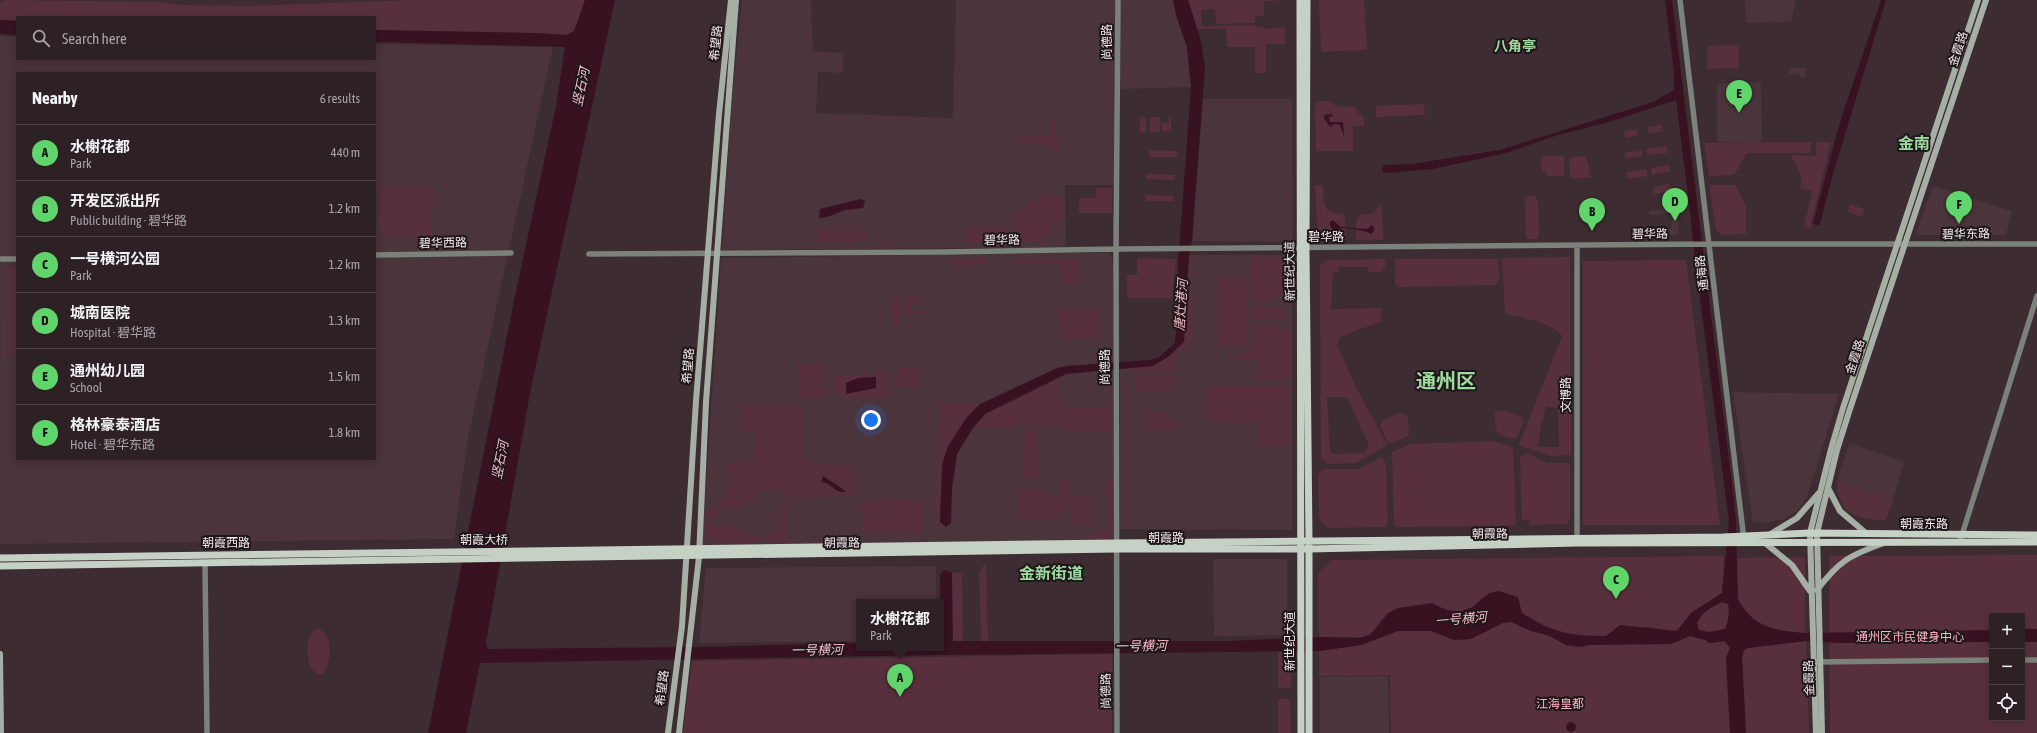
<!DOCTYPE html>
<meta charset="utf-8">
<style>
body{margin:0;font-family:"Asap Condensed","Noto Sans SC",sans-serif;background:#36292d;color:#f1f3f6}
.controls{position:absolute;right:12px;bottom:12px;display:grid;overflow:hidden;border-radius:0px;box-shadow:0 2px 10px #0003}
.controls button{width:36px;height:36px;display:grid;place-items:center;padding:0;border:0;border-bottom:1px solid #493e42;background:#2e2125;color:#f1f3f6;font:20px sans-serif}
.you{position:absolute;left:871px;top:420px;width:14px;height:14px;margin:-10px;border:3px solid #fff;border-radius:50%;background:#1a73e8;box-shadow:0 0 0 6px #1a73e833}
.badge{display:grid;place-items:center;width:26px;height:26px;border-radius:50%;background:#60d56b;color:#111;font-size:13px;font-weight:700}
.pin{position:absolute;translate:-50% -33px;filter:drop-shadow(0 1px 2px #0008)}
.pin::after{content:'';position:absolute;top:21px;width:14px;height:12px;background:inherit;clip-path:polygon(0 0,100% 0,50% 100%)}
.popup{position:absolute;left:856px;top:599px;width:88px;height:52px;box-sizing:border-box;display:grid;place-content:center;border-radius:0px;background:#2e2125;filter:drop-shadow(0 1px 3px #0005);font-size:13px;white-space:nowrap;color:#a7a3a7}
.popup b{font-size:15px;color:#f1f3f6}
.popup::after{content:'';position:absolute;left:50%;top:100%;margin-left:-8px;border:8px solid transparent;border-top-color:#2e2125}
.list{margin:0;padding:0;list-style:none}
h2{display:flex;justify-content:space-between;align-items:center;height:52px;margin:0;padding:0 16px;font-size:17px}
h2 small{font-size:13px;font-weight:400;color:#a7a3a7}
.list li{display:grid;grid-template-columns:26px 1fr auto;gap:12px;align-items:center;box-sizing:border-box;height:56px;padding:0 16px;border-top:1px solid #493e42}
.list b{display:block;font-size:15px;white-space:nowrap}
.list p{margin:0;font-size:13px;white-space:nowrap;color:#a7a3a7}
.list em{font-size:13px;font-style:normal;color:#a7a3a7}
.icon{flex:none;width:22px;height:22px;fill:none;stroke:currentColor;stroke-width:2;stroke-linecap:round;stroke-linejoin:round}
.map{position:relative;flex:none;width:2037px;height:733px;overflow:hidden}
.search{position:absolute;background:#2e2125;box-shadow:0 2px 10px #0003;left:16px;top:16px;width:360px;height:44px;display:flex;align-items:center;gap:10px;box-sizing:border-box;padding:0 14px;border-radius:0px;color:#a7a3a7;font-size:15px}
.panel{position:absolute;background:#2e2125;box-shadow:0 2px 10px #0003;left:16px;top:72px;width:360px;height:388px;border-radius:0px}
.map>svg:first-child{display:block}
</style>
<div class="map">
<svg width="2037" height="733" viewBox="0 0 2037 733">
<rect width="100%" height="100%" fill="#3d2c31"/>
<path fill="#4b343b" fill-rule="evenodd" d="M742,0h134h-65l2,51 30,2v20l-25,-1 -2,41 137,5 3,-118h217l3,15 11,32 4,40 -76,2 -1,96h-49l1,62 -344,3 9,-141z
M1745,0h51l-5,22 -45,1z
M0,36l17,1v22h358v-15l178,3 -85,391 -14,101 -454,5zM17,73h358v386h-358z
M1789,68h16v9h-5v-3h-11z
M1761,82l1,60h-45v-58z
M1203,99h89l1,143 -101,-1z
M1933,186l79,25 -6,24h-91z
M1677,208l2,27h-31v-8h18l6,3 -1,-17 -22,2v-4z
M1059,253h50l4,8v279l-411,5 19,-287z
M1189,255h103v275l-172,-1v-160l33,-3 31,-24z
M1733,392l106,2 -32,103 -10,14 -13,8 -19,4 -12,-1z
M1849,443l55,19 -11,38 -56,-19z
M1213,559h74v76l-73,1z
M936,566v36h-77v39l-160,2 7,-75z
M1388,676l1,57h-69v-56z"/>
<path fill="#58303d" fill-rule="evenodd" d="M6,0l154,2 22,3 67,1 164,-6h172l-11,31 -8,4 -31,-2 -160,-3v-13h-358v4l-17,-1v-18z
M1188,0h101l-25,1v15h-9v7l-39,1 -1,-15 -14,1 1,16 53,-1v2h8v2l22,-2v17h-19v29h-11v-26h-28l-1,-18h-29z
M1319,0h45l3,50 -46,2z
M1739,45v23l-32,1v-23z
M1319,101h11l6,5 19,1 4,7 5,2v10h-11v25h-37l-1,-48z
M1424,104l1,11 -49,2v-11z
M1140,117h6v15h-6z
M1152,117h8v15h-10v-13z
M1169,117h2v14h-9v-8h7z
M1052,119h3v13h3v15l-2,1v3h-2l-1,-5h-6v-2l-27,-1v-8h31z
M1662,124l1,7 -15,3 -1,-7z
M1637,129l1,7 -13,2 -1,-7z
M1811,142v11h-64l-13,22 -25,1 -5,-33z
M1816,142h15l-21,86 -6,-1 8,-36 -12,-3 2,-10 -11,-23 25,1z
M1667,146l1,7 -21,2 -1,-6z
M1149,150l28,1v6h-28z
M1642,150l1,6 -18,3 -1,-6z
M1541,156h23v20h-17v-4h-5z
M1586,156l5,22h-21l-1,-21z
M1669,165l1,6 -18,4 -1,-7z
M1646,169l1,7 -19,3 -2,-7z
M1146,174l29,1v5l-29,-1z
M1670,184l1,7 -17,3 -1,-7z
M1315,185h8c1,19 -2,27 20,29l2,3 1,23h-18l-9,-8 -2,-6z
M1709,185h26l11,20v29l-25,1 -5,-5z
M380,187h53l-1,50h-53z
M1096,188h16v25h-33v-15h17z
M1041,195h19l4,4v23h-13v14h-6v6l-31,-1v-31h7v-4h9v-5h11z
M1146,195l27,1v5h-27z
M1530,195l5,1 3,5 1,35 -2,3h-9l-2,-3 -1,-36z
M1381,203v6h1l1,31h-27v-20l4,-5 13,-2z
M1850,204l14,5 -2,8 -14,-5z
M967,226l36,1v16l-36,-1z
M817,230h51v10h-5l-4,2h-42z
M1250,257h30l9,10v27l-6,3 -1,-2h-6v5l-20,1 -3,-5z
M1570,257l1,198 -21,1 -31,-11 43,-109c-8,-13 -42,-19 -57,-22l-3,-56zM1546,407l12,1 1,39h-21l3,-22z
M1012,258h65l1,25h-15l-3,-21 -48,2z
M1137,258l39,1 -4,39h-45v-23h10z
M947,259h39v7l-39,-1z
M1385,259v8l-4,5h-13l-1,-5h-28v6l-6,-1 -2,37 50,-1v14l-40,14 -4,9 21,46 29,54 -31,18 -29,1 -6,-6 -1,-192 7,-6zM1327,397h20l22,48 -4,8 -31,1 -4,-2z
M1395,259h103l1,21 -3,5 -98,2 -3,-4z
M1686,260l34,265h-137v-264z
M7,268h10v87h-9z
M1217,277l27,1 3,2v64l-2,3h-28z
M1187,290h5l1,52 -18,14v14l-2,2h-42v-4l22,-2 15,-9 16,-15z
M906,294h12v8h-8v8h17v4h-21z
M892,300h10v15h-3v8h-7z
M1256,307h27v13h-27l-3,-3 -1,-5z
M1058,309h42l1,30h-39z
M1256,326h22v6h4v-3h9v51h-33v-21h-28v-5c22,0 23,-1 22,-24z
M797,364h29v10h-5v11l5,1 1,7 -7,5h-22z
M902,368h18v18h-25v-13z
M877,371h13l-1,27h-45l-2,-3h-7v-18l2,-2h40z
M1135,375h40l-1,16 -39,-1z
M1060,378l1,47h-26l-2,-2h-17v4l-43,1 12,-14z
M1208,386h82l-1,60h-29v-23l-52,-1z
M940,402l40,2 -14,14 -24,47 -2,57 -5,5z
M743,405l59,1v52l14,6 38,1v31l-68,1 -1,-5 -27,-2v12h-17l-1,8 -15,-3 -8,6v5l-12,-1v-3c12,-9 23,-12 22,-29h7v-9h-6v-12h8v-2h19l1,-30 -14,-1z
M1064,408h48v24l-49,-1z
M1504,410l18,7 1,5 -6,16 -3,1c-20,-6 -19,-6 -19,-27z
M1145,412h22v6h9v12h-31z
M1402,412l6,6 1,17 -17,8 -5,-2 -7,-15 3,-6z
M1036,431l1,48h-13l-1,-47z
M1493,441l20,6 3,74 -1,5 -119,1 -2,-4 -2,-71 19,-8z
M1527,453l20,10h19l4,2v53l-3,6 -37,1 -1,-5h-7l-2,-63z
M1382,457l4,7 2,59 -3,4 -58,1 -8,-10 -1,-43 4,-6h36z
M1060,479h9v30h-7v5l-4,1v4h-38v-30h24v6h16z
M1106,479h7l-1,55 -2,4 -16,1v-8l13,-1z
M1837,481l56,19 -7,20c-29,0 -49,-6 -49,-39z
M1075,496h12l2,2v28l-16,1 -1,-28z
M923,499l1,33 -62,1 -1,-33z
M782,503h5l1,40h-20v-6l14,-14z
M705,522h7l1,4h26v8h22v9h-45l-11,-7z
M2037,555v178h-207l-1,-177zM1992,616h30v102h-30z
M1724,556l-2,37 -31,20 -12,15 -5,4 -25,-5 -35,3 -8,6 -35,-2 -17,-3 -32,-18 -39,-16 -10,10 -8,4h-13l-10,-3 -61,12 -6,10 -10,7h-46l-1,-64 13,-13z
M1805,557v76c-24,-2 -59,-6 -67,-35 -4,-12 0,-27 -2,-40z
M986,562l2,79h-7l-2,-69z
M959,572l3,3 1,66h-11v-68z
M1722,602l6,2c2,6 0,19 -2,25l-17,3 -10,-2 -2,-7c5,-11 14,-16 25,-21z
M1511,622l27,11 12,3 16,9 15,2 7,-2 83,-1 19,-8 25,7 9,-2 6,7 -4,10 4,75h-339l-1,-58 -71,1v-25l42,-6 37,-14h33l23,9 17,-1 32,-16z
M318,628c16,8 13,31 6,45l-5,2c-15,-6 -16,-40 -1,-47z
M1806,641l3,92h-63l-4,-76 2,-7 9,-4z
M1278,652h13v33l-2,3h-11z
M1112,654v79h-429l9,-72z
M1278,699h10l2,3 1,31h-13z"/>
<path fill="#381220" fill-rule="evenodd" d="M585,0h30l-85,393 -44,250 2,6 211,-2 152,-4h8v5h82l-1,-74 5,-4 7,3 1,68h275l91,-4 40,1 11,-3 18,-22 10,-5 34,-5 14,7 13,2 14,-5 16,-14 10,-2 19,6 4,16c30,19 49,24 84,23l14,-11 57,6 14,-18 31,-20 7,-72 -34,-261 -5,-49 -14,-111 -67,22 -51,13 -52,18 -73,16 -44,4 -7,-1 1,-7 29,-1 88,-14 153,-48 21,-12v-17l-9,-73h7l61,492 3,29 2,78c15,29 38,32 67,34l187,-3v12l-153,1 -33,-2 -58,7 -4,2 -2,7 4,76h-16l-4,-75 4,-10 -5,-7 -16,2 -3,-3 -16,-4 -19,8 -83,1 -7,2 -15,-2 -16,-9 -19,-5 -20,-9 -8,1 -32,16 -17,1 -23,-9h-33l-37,14 -42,6 -377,4 -462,8 -14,70h-38l87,-437 41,-190 9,-59 -190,-5v-12l160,3 31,2 8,-4zM1722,602l6,2c2,6 0,19 -3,25l-16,3 -10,-2 -2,-7c5,-11 14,-16 25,-21z
M1173,0h15l13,41 4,26 -13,174 -3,14 -5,87 -16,15 -15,9 -87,8 -81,40 -12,14 -16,26 -5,35 -1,34 -5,4 -6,-5 2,-57 5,-17 19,-30 14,-14 77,-36 10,-2 84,-6 8,-3 16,-14 4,-57 -1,-22 13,-177 -4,-40 -11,-32z
M1881,0h5l-54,177 -12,47 -3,2 -4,-3 27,-101z
M0,20l17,1v14l-17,-1z
M1332,114l1,2 -4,1 1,5h13l1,15 -4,-12 -6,-1 -4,3 -6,-9v-3z
M861,199l4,2 -2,7 -18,2 -18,7 -8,1 1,-9z
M1333,220l8,7 26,2 5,-4 2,2v4l-3,3c-7,-4 -32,-8 -38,-4l-3,-4v-4z
M876,377v11l-30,6v-11l12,-5z
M823,476c8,6 16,9 23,16 -12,1 -14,-9 -25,-10z
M2022,629h15v13h-15z
M1566 727a5 5 0 1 1 10 0a5 5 0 1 1-10 0Z"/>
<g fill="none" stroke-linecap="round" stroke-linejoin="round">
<path stroke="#7b817b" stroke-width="5.5" d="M1680,0l64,540
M1577,246v296
M589,254l354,-2 173,-3 594,-5h327
M375,255l136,-2
M0,259h17
M1961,538l76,-242
M205,563l2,170
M2022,660h15
M1816,662l176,-2
M1117,733l-1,-484 2,-249"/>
<path stroke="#a5afa5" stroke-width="6" d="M1828,488l12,23 27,23
M1769,535l28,-17 22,-25
M1765,543l27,22 18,26
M1817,590c22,-29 33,-35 67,-47
M0,654l1,79
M668,733l14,-107 14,-225 23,-287 12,-114
M679,733l20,-176 7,-155 30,-402
M1816,733l-6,-200 21,-84 12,-41 135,-408
M1822,733l-5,-200 20,-83 12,-38 137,-412"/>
<path stroke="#c5d1c5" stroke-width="7" d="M1300,0l1,733
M1307,0l-1,249 3,292v192
M0,558l1116,-15 607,-6 87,-4 227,2
M0,566l1116,-17h193l268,-6 460,-1"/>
</g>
<g text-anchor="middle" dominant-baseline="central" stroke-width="4" stroke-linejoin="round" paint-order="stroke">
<g font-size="12" fill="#f4e9ec" stroke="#1e1719">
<text transform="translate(1107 42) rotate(-90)">尚德路</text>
<text transform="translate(716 43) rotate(-84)">希望路</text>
<text transform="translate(1958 49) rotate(-72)">金霞路</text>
<text transform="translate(1650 234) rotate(-1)">碧华路</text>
<text transform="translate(1966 234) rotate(-1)">碧华东路</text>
<text x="1326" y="237">碧华路</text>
<text transform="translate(1002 240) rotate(-1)">碧华路</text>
<text transform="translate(443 243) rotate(-1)">碧华西路</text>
<text transform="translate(1290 271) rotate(-91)">新世纪大道</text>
<text transform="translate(1702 273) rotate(-97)">通海路</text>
<text transform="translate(1855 357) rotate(-72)">金霞路</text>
<text transform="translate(688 366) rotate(-85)">希望路</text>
<text transform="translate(1105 367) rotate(-90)">尚德路</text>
<text transform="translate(1566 395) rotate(-90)">文博路</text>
<text x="1924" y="524">朝霞东路</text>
<text transform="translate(1490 534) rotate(-1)">朝霞路</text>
<text x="1166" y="538">朝霞路</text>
<text x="484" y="540">朝霞大桥</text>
<text x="226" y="543">朝霞西路</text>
<text transform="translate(842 543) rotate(-1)">朝霞路</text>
<text transform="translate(1290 641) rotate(-90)">新世纪大道</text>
<text transform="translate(1809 678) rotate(-92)">金霞路</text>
<text transform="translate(662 688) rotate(-83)">希望路</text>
<text transform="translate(1106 691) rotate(-91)">尚德路</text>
</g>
<g font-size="12" fill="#fdb1c8" stroke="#1e1719">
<text x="1910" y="637">通州区市民健身中心</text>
<text x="1560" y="704">江海皇都</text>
</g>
<g font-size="13" font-style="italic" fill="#fabcce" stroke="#1e1719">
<text transform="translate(581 87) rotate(-78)">竖石河</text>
<text transform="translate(1181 305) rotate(-86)">唐灶港河</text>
<text transform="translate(500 460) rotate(-79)">竖石河</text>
<text transform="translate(1461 619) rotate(-5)">一号横河</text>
<text transform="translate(1141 646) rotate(-1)">一号横河</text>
<text transform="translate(817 650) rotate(-1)">一号横河</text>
</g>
<g font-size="14" font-weight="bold" fill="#9edaa0" stroke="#1e1719">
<text x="1515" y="46">八角亭</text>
</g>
<g font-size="16" font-weight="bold" fill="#9edaa0" stroke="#1e1719">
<text x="1914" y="143">金南</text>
<text x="1051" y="573">金新街道</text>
</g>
<g font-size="20" font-weight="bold" fill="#9edaa0" stroke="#1e1719">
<text x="1446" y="380">通州区</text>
</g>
</g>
</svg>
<div class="controls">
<button>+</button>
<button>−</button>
<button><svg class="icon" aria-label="locate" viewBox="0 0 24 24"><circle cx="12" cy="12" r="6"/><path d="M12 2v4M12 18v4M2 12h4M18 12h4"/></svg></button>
</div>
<div class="you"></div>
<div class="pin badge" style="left:900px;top:697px">A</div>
<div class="popup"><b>水榭花都</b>Park</div>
<div class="pin badge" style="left:1592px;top:231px">B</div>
<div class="pin badge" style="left:1616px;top:599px">C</div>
<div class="pin badge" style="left:1675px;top:221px">D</div>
<div class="pin badge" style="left:1739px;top:113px">E</div>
<div class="pin badge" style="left:1959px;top:224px">F</div>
<div class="search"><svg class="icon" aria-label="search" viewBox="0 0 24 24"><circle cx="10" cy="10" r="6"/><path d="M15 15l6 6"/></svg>Search here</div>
<section class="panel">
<h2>Nearby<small>6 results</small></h2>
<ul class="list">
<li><span class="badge">A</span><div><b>水榭花都</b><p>Park</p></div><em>440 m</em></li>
<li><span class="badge">B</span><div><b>开发区派出所</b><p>Public building · 碧华路</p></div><em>1.2 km</em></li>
<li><span class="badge">C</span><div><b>一号横河公园</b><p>Park</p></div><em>1.2 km</em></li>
<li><span class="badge">D</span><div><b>城南医院</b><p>Hospital · 碧华路</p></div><em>1.3 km</em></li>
<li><span class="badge">E</span><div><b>通州幼儿园</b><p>School</p></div><em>1.5 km</em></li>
<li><span class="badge">F</span><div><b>格林豪泰酒店</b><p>Hotel · 碧华东路</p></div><em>1.8 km</em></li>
</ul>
</section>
</div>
